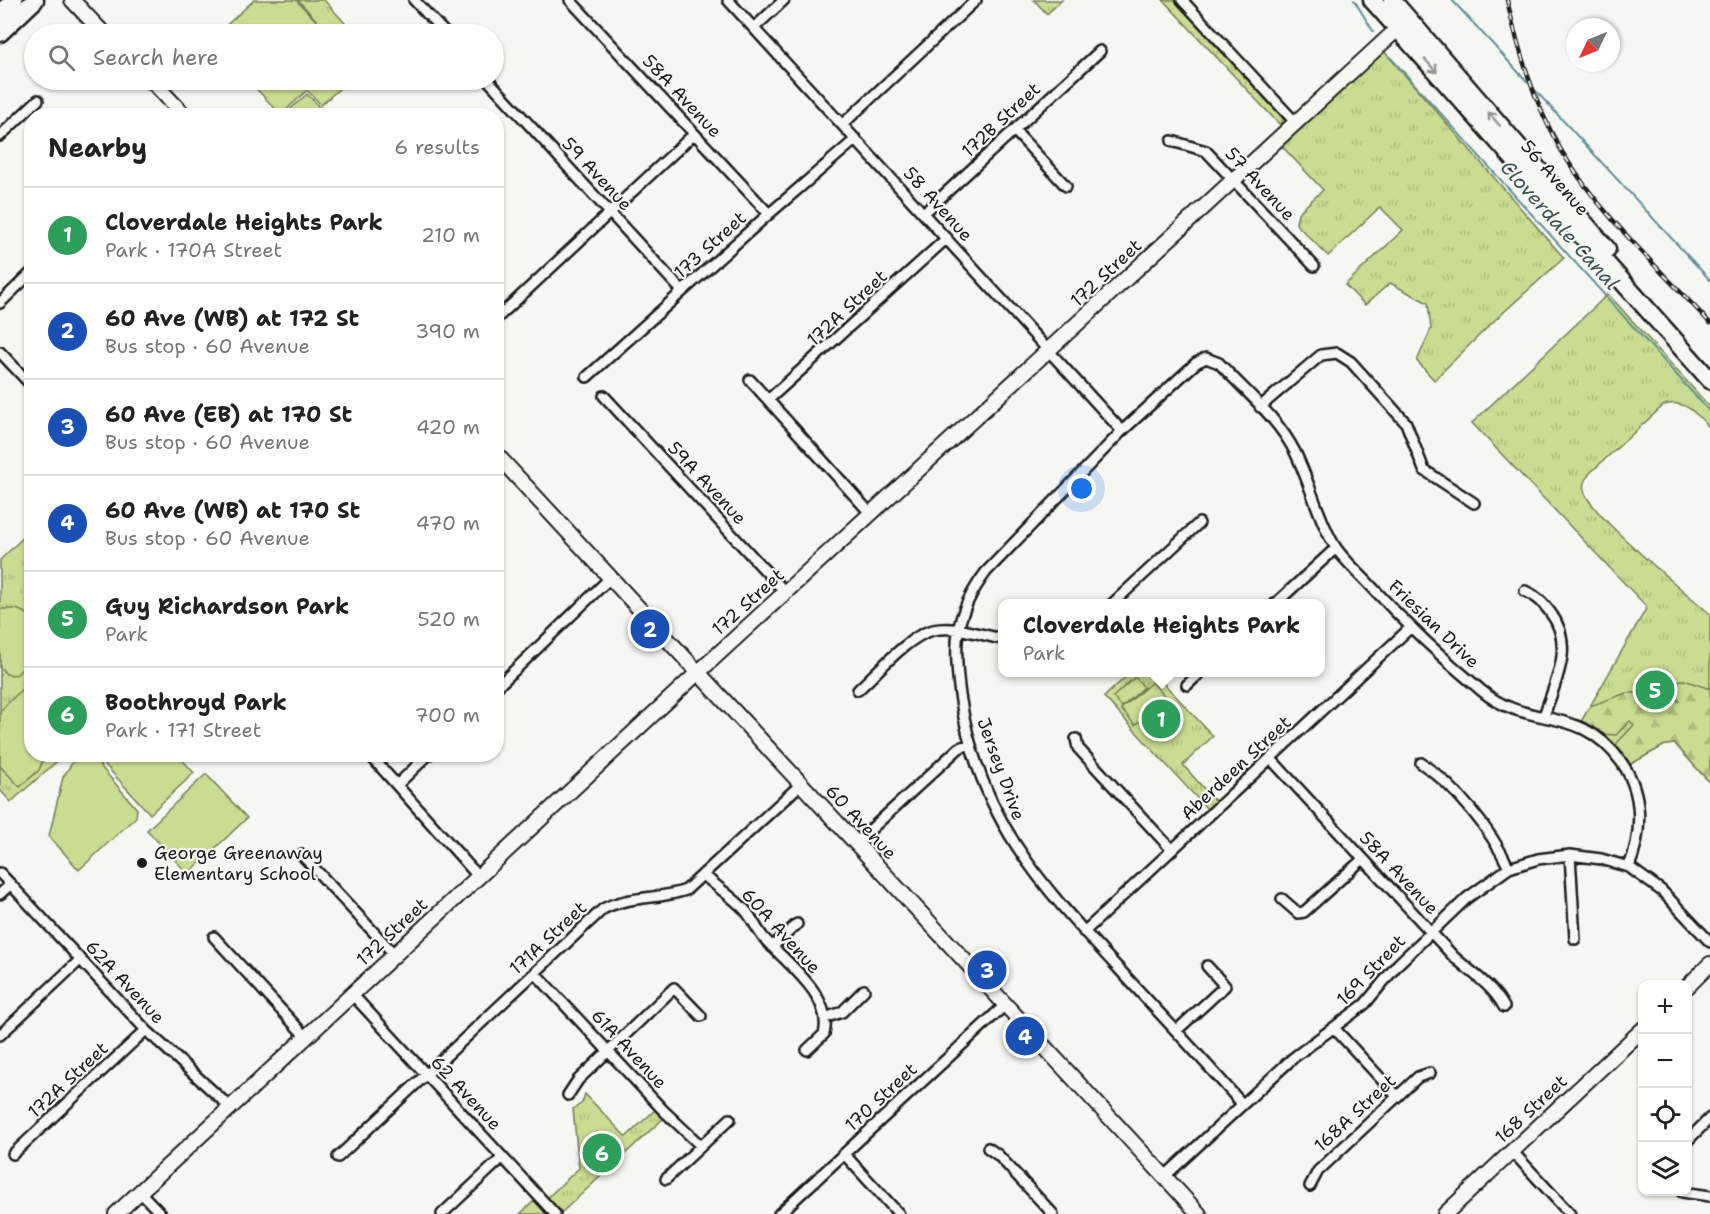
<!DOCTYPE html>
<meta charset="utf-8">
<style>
body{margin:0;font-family:"Shantell Sans",sans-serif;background:#f6f6f6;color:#222}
.controls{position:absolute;right:18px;bottom:18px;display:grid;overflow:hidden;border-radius:12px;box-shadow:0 2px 4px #0004}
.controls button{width:54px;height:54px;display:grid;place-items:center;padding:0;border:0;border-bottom:2px solid #e0e0e0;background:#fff;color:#222;font:30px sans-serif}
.compass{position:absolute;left:1566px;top:18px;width:54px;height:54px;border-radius:50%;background:#fff;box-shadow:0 2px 4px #0004;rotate:227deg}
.you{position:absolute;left:1082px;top:489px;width:21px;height:21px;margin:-15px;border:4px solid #fff;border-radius:50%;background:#1a73e8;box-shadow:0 0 0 9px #1a73e833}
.badge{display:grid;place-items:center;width:39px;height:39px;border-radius:50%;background:#ea580c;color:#fff;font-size:20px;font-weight:700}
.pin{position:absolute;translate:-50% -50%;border:3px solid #fff;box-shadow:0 2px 6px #0006}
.popup{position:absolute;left:998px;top:599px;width:327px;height:78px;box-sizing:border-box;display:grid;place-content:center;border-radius:12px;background:#fff;filter:drop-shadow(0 2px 4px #0005);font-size:20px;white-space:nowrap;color:#767676}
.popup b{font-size:22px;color:#222}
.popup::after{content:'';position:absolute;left:50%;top:100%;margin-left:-12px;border:12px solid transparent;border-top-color:#fff}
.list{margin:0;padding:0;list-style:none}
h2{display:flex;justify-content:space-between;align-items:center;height:78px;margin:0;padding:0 24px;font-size:26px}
h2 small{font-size:20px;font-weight:400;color:#767676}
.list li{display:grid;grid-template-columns:39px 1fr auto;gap:18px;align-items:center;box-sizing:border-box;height:96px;padding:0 24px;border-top:2px solid #e0e0e0}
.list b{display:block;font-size:22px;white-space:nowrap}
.list p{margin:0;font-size:20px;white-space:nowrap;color:#767676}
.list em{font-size:20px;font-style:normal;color:#767676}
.icon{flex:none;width:33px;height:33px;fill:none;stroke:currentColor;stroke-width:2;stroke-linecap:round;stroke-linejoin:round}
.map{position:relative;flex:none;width:1710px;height:1214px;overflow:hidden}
.search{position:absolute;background:#fff;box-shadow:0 2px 4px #0004;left:24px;top:24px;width:480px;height:66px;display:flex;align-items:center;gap:15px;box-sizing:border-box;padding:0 21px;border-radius:33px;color:#767676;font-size:22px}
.panel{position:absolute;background:#fff;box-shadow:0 2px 4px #0004;left:24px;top:108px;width:480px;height:654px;border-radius:24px}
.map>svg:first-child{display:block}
</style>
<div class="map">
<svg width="1710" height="1214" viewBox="0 0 1710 1214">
<defs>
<pattern id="grass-tufts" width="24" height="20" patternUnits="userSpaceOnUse" patternTransform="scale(1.5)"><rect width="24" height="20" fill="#cadc91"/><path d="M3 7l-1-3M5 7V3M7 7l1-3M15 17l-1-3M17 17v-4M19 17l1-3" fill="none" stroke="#adbc7c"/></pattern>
<pattern id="forest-firs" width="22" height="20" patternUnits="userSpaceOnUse" patternTransform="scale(1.5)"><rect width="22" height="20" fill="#cadc91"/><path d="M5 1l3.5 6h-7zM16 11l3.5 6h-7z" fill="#adbc7c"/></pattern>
</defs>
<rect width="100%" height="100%" fill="#f6f6f2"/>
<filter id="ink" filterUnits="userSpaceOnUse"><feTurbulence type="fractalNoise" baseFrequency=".0167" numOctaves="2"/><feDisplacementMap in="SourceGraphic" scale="12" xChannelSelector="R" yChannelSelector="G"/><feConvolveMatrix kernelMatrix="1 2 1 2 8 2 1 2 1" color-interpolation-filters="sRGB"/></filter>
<g filter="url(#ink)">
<path fill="url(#grass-tufts)" stroke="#737c56" stroke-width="1.5" d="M298,0h26l21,23 1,9 -17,2z
M1034,0h28l-15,14z
M1163,0h13l104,113 3,5 -2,8z
M1383,50l181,208 -69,62 -61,60 -17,-19 14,-32 -3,-26 -38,-20 -25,22 -20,-20 58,-55 -23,-23 -52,49 -32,-32 2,-11 25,-23 -44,-47z
M1608,294l102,113v21c-13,-13 -25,-30 -46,-23l-74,68c-4,6 -8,10 -6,17 5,25 102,102 126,124v169l-35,-39 -10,1 -36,20 -24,-29 -24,-14 66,-115 -175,-184z
M31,530l1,224 32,1 -53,47 -11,-12v-230z
M1130,673h24l59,63 -30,29 33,37 -8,8 -104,-113z
M585,1094l41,43 30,-28 8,9 -103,95 -14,-15 32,-30 -6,-59 9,-6z
M535,1200l13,14h-28z"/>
<path fill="url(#forest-firs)" stroke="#737c56" stroke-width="1.5" d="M1684,680l26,9v94l-35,-39 -10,1 -36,20 -13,-17 1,-5 17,-18 -4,-4 -14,14 -14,-1 -21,-12 9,-16 36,-13h25l28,8 -7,-14 3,-6z"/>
<path fill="#cadc91" stroke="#737c56" stroke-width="1.5" d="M254,0h42l33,34h-112z
M248,80h101l-28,25 -14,-15 -26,25z
M307,94l20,21h-43z
M0,609h17l14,7v44l-15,15 -10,-1 -6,-7z
M1135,677l9,10 -22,20 -9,-10z
M1152,682l14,16 -31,27 -14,-16z
M23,688l8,8 1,58 13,1 -6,15 -19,17 -20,-21v-55z
M78,754l13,1 46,54 -1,8 -57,53 -30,-34 14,-59z
M96,755h82l16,18 -44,41z
M206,774l41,44 -59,56 -41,-44z"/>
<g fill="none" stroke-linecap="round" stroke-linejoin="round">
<path stroke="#609096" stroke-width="2" d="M1354,0l19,31
M1452,0l258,280
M1390,57l320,355"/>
<defs>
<path id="street" d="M414,0l32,34
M570,0l199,214
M728,0l394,431
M1182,0l113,122
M754,28l30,-28
M488,80l194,211
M843,124l133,-124
M1014,130l52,56
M0,136l38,-36
M1172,141l34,10 108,115
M924,213l176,-162
M0,303l32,-31
M496,319l198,-185
M0,352l32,34
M587,377l175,-157 94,-81
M750,380l121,134
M604,396l181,196
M768,400l179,-162
M1260,407l61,-52 16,-2 14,9 55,61 18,47 50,33
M1525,591c12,5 18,12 25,21 26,34 5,69 -6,104
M1112,604l87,-81
M1275,604l61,-56
M1187,685l14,-13
M496,688l115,-111
M858,690c19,-17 50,-54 75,-60 22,-5 48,5 69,9
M1076,739l2,9 94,102
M369,754l109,122
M1271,759l183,198c18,16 38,28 50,50
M1421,763c35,23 70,67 88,105
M397,785l32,-31
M856,843l103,-95 11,-4
M302,855l92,99
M1570,855l5,84
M0,873l146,157 85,78
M703,874c13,13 30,23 42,36 7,8 11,18 18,27 22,25 71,59 61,97l-17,16
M0,894l11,-10
M1282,899l16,14 6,-1 59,-53
M1084,932l326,-304
M214,937l92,100
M772,947l25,-23
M535,973l128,137 38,36
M352,994l203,220
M825,1018l17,-6 22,-22
M1335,1029l62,67
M1176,1031l49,-45 -18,-20
M0,1035l81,-76
M568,1095l10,-15 96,-92 27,28
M1242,1104c-40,-46 -82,-90 -123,-135 -80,-86 -141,-152 -159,-274 -7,-52 -6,-80 26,-123l136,-141 74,-68 10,-5 13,5c25,27 59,55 76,89 14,28 25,72 41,96 9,13 23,25 34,37 35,38 72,73 112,106 48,40 97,11 140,72 22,31 20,71 7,104
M1688,1140l22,-22
M988,1148l10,7 55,59
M1512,1151l58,63
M13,1154l133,-124
M844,1154l55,60
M338,1157l265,-248c26,-14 56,-9 83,-19l115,-106
M1164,1177l129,-119 72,-54 33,-40 69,-66 42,-30 29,-9 32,-4 31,4 28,8 33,24 48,51
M666,1179l64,-60
M1310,1186l8,-15 100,-94 12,-4
M140,1192l21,22
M1682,1192l28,4
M442,1214l61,-57
M779,1214l226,-209"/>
<path id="secondary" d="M72,0l32,34
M151,80l34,36
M496,454l703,760
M1688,986l22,-22
M116,1214l575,-535 714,-657
M1445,1214l197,-184"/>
<path id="highway" d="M1372,0l338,380
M1392,0l215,249
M0,13l14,-13
M0,33l35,-33"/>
</defs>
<use href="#street" stroke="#1c1c1c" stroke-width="14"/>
<use href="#secondary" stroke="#1c1c1c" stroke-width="18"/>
<use href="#highway" stroke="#1c1c1c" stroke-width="21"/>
<use href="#street" stroke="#f6f6f2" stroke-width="9"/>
<use href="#secondary" stroke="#f6f6f2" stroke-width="14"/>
<use href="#highway" stroke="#f6f6f2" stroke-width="16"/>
<defs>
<path id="rail" d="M1507,0c12,52 27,103 54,150 38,64 98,118 149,173"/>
</defs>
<use href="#rail" stroke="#1c1c1c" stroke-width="4.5"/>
<use href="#rail" stroke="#f6f6f2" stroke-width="2" stroke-dasharray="7" stroke-linecap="butt"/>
</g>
<defs><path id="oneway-shaft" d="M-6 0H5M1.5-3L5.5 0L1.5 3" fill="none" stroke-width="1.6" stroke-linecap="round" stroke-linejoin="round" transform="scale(1.5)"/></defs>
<g stroke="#949492">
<use href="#oneway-shaft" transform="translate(1431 66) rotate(48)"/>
<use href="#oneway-shaft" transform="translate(1494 119) rotate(-131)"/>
</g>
</g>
<circle fill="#1c1c1c" stroke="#f6f6f2" stroke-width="2" cx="142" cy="863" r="6"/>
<g text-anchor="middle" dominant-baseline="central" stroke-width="4.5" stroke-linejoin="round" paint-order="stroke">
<g font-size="18" fill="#1c1c1c" stroke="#f6f6f2">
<text transform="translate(682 96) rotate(47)">58A Avenue</text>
<text transform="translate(1001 120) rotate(-43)">172B Street</text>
<text transform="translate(597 174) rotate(47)">59 Avenue</text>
<text transform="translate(1555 178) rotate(49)">56 Avenue</text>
<text transform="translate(1260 184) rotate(47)">57 Avenue</text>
<text transform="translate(938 204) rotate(48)">58 Avenue</text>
<text transform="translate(710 245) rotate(-42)">173 Street</text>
<text transform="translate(1106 273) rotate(-43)">172 Street</text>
<text transform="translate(847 308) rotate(-43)">172A Street</text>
<text transform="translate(707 483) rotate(47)">59A Avenue</text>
<text transform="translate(748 602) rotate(-42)">172 Street</text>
<text transform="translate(1434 624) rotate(44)">Friesian Drive</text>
<text transform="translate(1236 768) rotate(-43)">Aberdeen Street</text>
<text transform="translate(1001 769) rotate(70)">Jersey Drive</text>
<text transform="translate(861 822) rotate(47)">60 Avenue</text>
<text transform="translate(1399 873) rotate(47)">58A Avenue</text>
<text transform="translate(781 931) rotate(48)">60A Avenue</text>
<text transform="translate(392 932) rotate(-43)">172 Street</text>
<text transform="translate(548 938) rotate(-43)">171A Street</text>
<text transform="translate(1371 970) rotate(-46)">169 Street</text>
<text transform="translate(125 982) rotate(47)">62A Avenue</text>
<text transform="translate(629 1049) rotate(47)">61A Avenue</text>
<text transform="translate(68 1080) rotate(-43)">172A Street</text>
<text transform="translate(466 1093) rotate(47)">62 Avenue</text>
<text transform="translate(881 1097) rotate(-43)">170 Street</text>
<text transform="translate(1531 1109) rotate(-43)">168 Street</text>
<text transform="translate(1355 1113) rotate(-43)">168A Street</text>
</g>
<g font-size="18" fill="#1c1c1c" stroke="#f6f6f2" text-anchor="start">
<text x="154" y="853">George Greenaway<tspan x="154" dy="21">Elementary School</tspan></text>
</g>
<g font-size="20" font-style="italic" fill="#3e5659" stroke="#f6f6f2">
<text transform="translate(1560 225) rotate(48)">Cloverdale Canal</text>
</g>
</g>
</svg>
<div class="controls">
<button>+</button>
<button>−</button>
<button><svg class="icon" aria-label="locate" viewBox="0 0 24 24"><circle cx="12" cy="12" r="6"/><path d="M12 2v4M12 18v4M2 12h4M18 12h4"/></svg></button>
<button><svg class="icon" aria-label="layers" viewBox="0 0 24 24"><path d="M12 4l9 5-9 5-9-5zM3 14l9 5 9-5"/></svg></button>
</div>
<svg class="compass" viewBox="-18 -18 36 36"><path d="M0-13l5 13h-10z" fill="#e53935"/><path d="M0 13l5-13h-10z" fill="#767676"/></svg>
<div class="you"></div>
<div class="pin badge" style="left:1161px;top:719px;background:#2e9e5b">1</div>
<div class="popup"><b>Cloverdale Heights Park</b>Park</div>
<div class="pin badge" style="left:650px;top:629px;background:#1a4fb4">2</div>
<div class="pin badge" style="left:987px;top:970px;background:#1a4fb4">3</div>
<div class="pin badge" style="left:1025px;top:1036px;background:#1a4fb4">4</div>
<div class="pin badge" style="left:1655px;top:690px;background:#2e9e5b">5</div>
<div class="pin badge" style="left:602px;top:1153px;background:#2e9e5b">6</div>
<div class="search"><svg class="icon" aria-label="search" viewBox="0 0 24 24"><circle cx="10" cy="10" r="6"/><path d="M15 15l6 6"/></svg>Search here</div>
<section class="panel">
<h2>Nearby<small>6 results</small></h2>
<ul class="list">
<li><span class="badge" style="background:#2e9e5b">1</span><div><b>Cloverdale Heights Park</b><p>Park · 170A Street</p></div><em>210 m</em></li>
<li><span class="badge" style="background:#1a4fb4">2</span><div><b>60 Ave (WB) at 172 St</b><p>Bus stop · 60 Avenue</p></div><em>390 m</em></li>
<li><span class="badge" style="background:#1a4fb4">3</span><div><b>60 Ave (EB) at 170 St</b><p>Bus stop · 60 Avenue</p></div><em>420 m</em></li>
<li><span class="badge" style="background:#1a4fb4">4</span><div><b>60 Ave (WB) at 170 St</b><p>Bus stop · 60 Avenue</p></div><em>470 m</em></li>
<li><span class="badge" style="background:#2e9e5b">5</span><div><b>Guy Richardson Park</b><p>Park</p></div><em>520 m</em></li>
<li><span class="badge" style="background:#2e9e5b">6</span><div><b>Boothroyd Park</b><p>Park · 171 Street</p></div><em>700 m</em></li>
</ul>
</section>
</div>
